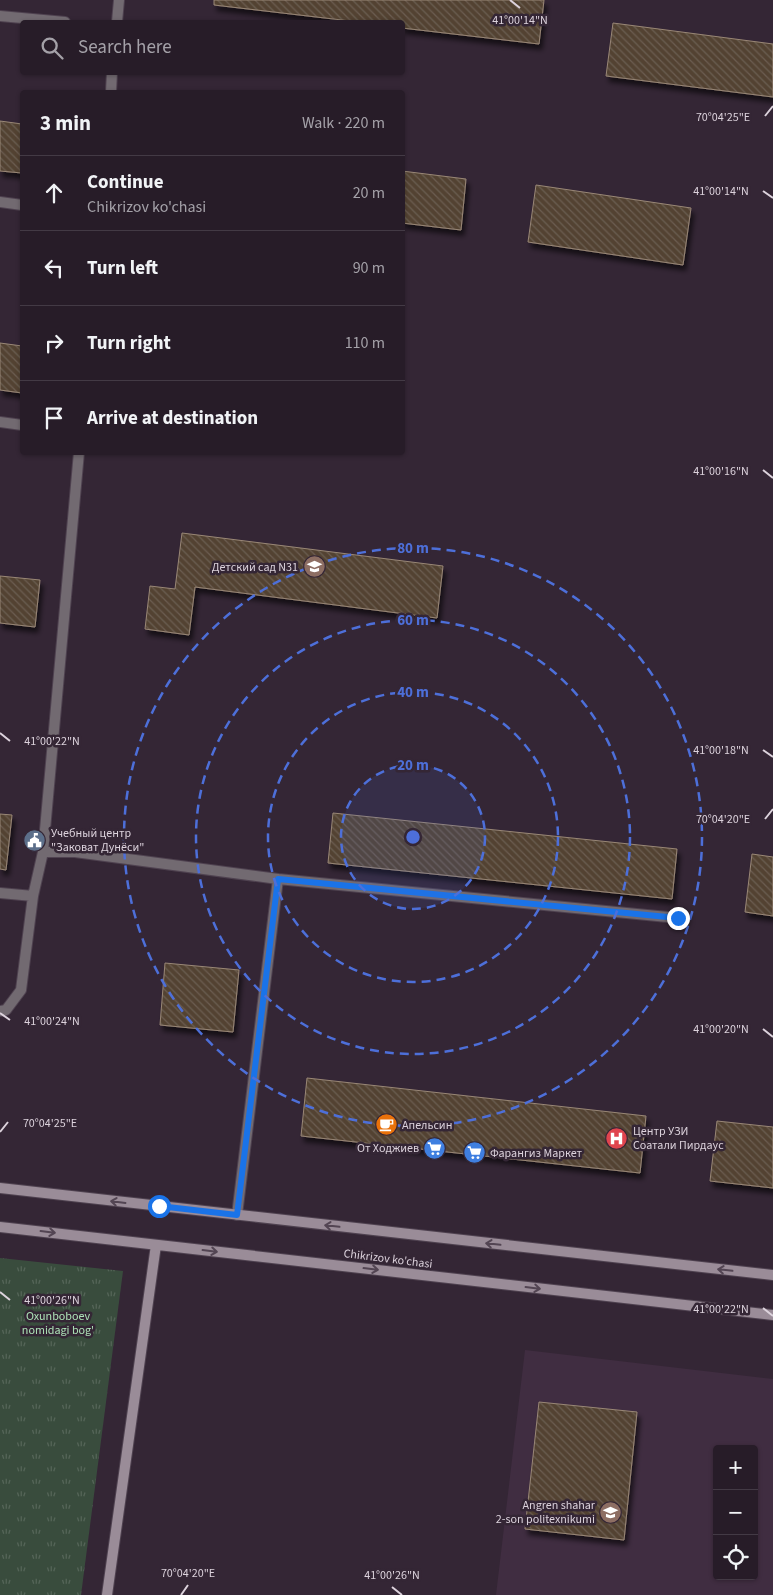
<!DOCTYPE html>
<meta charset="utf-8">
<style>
body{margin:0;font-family:"Source Sans 3",sans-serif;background:#2f2530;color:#f1f3f6}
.controls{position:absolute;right:15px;bottom:15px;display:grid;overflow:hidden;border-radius:5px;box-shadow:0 1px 4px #0004}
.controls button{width:45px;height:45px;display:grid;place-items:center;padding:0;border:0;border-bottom:1px solid #433a45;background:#271c28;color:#f1f3f6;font:25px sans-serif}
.stop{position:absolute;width:15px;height:15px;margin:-11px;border:4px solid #1a73e8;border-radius:50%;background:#fff}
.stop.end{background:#1a73e8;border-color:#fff;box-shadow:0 1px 5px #0008}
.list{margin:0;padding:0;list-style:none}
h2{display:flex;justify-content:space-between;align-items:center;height:65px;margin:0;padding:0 20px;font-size:21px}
h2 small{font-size:16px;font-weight:400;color:#a4a1a8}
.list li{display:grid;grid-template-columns:32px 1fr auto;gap:15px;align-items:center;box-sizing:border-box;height:75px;padding:0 20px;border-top:1px solid #433a45}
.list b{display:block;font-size:19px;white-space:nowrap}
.list p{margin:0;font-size:16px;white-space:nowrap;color:#a4a1a8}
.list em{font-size:16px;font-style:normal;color:#a4a1a8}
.icon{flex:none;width:28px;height:28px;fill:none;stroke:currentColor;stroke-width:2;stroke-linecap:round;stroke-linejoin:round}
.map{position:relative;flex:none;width:773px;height:1595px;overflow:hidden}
.search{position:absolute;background:#271c28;box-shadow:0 1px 4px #0004;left:20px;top:20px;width:385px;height:55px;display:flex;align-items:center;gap:12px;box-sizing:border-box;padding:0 18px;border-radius:5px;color:#a4a1a8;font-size:19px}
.panel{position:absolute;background:#271c28;box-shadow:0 1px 4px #0004;left:20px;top:90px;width:385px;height:365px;border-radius:5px}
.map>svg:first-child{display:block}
</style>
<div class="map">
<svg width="773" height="1595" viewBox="0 0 773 1595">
<defs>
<pattern id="grass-tufts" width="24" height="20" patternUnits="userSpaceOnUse" patternTransform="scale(1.25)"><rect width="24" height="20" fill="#394c3d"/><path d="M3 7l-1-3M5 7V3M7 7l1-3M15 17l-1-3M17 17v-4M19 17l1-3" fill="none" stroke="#556558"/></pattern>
<pattern id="building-back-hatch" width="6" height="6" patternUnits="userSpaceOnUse" patternTransform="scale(1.25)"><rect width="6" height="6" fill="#534333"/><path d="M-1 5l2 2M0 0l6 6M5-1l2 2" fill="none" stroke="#6b5d50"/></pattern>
<filter id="shadow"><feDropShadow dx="3" dy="5.5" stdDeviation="2.5" flood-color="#0009"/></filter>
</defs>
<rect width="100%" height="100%" fill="#342635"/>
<path fill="#402d41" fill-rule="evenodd" d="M525,1350l248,29v216h-277zM717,1449h37v127h-37z"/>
<path fill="url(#grass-tufts)" d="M0,1258l123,13 -42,324h-81z"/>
<path fill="url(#building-back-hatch)" stroke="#998776" filter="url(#shadow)" d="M214,0h330l-5,44 -137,-16v-6h-43l-145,-17z
M613,23l160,21v53l-167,-21z
M0,121l22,3v49l-22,-2z
M402,171l64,8 -5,51 -59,-7z
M536,185l155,23 -8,57 -155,-23z
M0,343l22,3v47l-22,-3z
M182,533l261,33 -6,52 -242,-31 -6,48 -44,-6 5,-43 25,3z
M0,576l40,4 -5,47 -35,-4z
M333,813l344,36 -5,50 -344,-36z
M0,814l12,1 -6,55 -6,-1z
M752,854l21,3v59l-28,-4z
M165,963l74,7 -6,62 -73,-7z
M307,1078l339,38 -6,57 -339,-37z
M717,1121l56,6v61l-63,-7z
M539,1402l98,10 -13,128 -99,-11z"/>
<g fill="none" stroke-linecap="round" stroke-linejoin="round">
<defs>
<path id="lane" d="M0,16l65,6
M117,22l2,-22
M111,92l1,-20
M0,202l22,3
M0,422l22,3
M43,852l36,-400
M0,893l33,3
M0,1011l6,-1 15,-20 12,-94 10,-44h32l203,27
M237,1215l41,-336 400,39"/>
<path id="secondary" d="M0,1188l773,87
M0,1227l773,88
M107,1595l49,-350"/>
</defs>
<use href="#lane" stroke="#4f4250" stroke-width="12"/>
<use href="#secondary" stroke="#4f4250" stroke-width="12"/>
<use href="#lane" stroke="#726a71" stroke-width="10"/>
<use href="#secondary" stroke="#9a8c98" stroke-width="10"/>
</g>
<defs><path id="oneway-shaft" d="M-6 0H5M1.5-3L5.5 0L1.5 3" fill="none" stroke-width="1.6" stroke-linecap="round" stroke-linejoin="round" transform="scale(1.25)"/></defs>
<g stroke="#534553">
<use href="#oneway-shaft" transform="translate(118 1202) rotate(-173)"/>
<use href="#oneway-shaft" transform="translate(332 1226) rotate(-174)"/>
<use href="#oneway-shaft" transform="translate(48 1232) rotate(7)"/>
<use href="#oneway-shaft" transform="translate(493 1244) rotate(-174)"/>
<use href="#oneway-shaft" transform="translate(210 1251) rotate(7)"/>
<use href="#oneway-shaft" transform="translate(371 1269) rotate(7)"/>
<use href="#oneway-shaft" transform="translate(725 1270) rotate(-174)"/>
<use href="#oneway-shaft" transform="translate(533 1288) rotate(7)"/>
</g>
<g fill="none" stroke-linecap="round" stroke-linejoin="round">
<path stroke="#1a73e8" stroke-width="6" d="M159,1206l78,9 41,-336 400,39"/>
</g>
<path fill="none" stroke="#dcd2dc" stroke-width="2" d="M510,0l10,8M765,116l8,-10M763,191l10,7M763,470l10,8M0,733l10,8M763,750l10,7M765,819l8,-10M0,1013l10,7M763,1029l10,8M0,1132l8,-10M0,1292l10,8M763,1308l10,8M392,1587l10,8M181,1595l7,-10"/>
<circle cx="413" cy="837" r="72" fill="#4d6fd9" fill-opacity=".12"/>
<g fill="none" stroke="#4d6fd9" stroke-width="2.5" stroke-dasharray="9 6">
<circle cx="413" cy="837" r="72"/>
<circle cx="413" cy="837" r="145"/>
<circle cx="413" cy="837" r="217"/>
<circle cx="413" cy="837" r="289"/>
</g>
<defs>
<symbol id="school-disc" viewBox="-11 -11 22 22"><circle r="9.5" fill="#8d6e63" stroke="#342635"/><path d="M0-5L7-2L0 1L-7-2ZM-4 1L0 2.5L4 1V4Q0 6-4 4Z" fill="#fff"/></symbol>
<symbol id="civic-disc" viewBox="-11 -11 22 22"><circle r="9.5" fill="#5c6f8a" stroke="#342635"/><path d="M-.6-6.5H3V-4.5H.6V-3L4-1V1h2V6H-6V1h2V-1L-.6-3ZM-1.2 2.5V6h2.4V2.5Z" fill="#fff"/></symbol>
<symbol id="cafe-disc" viewBox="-11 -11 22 22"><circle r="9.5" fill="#e8710a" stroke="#342635"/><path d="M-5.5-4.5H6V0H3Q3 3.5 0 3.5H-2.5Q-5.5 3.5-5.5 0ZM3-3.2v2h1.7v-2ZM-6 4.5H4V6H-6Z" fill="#fff"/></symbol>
<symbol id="hospital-disc" viewBox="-11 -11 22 22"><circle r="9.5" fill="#e0444e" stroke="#342635"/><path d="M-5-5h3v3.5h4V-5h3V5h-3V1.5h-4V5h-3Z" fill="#fff"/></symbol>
<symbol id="supermarket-disc" viewBox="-11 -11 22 22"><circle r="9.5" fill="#3f7fe0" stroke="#342635"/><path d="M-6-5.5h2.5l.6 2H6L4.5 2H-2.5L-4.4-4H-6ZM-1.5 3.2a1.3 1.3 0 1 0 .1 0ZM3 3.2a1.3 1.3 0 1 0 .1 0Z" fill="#fff"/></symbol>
<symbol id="university-disc" viewBox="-11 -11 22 22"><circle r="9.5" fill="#8d6e63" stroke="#342635"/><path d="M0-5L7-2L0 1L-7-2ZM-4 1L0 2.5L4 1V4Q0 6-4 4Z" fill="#fff"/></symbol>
</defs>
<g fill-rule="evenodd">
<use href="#school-disc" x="302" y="554" width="25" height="25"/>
<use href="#civic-disc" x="22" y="828" width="25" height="25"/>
<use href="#cafe-disc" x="374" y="1112" width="25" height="25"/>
<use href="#hospital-disc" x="604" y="1126" width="25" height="25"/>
<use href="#supermarket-disc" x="422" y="1136" width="25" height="25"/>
<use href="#supermarket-disc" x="462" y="1140" width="25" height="25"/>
<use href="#university-disc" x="598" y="1500" width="25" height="25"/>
</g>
<g text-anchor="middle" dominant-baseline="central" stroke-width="5" stroke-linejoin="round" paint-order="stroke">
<g font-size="12" fill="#dcd2dc" stroke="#342635" text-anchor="start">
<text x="298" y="567" text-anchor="end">Детский сад N31</text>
<text x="51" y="833">Учебный центр<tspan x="51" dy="14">"Заковат Дунёси"</tspan></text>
<text x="402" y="1125">Апельсин</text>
<text x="633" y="1131">Центр УЗИ<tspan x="633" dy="14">Соатали Пирдаус</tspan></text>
<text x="419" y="1148" text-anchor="end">От Ходжиев</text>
<text x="490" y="1153">Фарангиз Маркет</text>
<text x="595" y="1505" text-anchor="end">Angren shahar<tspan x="595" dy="14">2-son politexnikumi</tspan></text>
</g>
<g font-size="12" fill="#dcd2dc" stroke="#342635">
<text transform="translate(388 1259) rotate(7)">Chikrizov ko'chasi</text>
</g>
<g font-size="12" fill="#ade3b7" stroke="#342635">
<text x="58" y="1316">Oxunboboev<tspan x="58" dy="14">nomidagi bog'</tspan></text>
</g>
</g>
<g font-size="12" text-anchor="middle" fill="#dcd2dc" stroke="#342635" stroke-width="5" stroke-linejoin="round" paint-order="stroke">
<text x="520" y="24">41°00'14"N</text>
<text x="723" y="121">70°04'25"E</text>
<text x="721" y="195">41°00'14"N</text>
<text x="721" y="475">41°00'16"N</text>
<text x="52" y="745">41°00'22"N</text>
<text x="721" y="754">41°00'18"N</text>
<text x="723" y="823">70°04'20"E</text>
<text x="52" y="1025">41°00'24"N</text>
<text x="721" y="1033">41°00'20"N</text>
<text x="50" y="1127">70°04'25"E</text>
<text x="52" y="1304">41°00'26"N</text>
<text x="721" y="1313">41°00'22"N</text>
<text x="188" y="1577">70°04'20"E</text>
<text x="392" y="1579">41°00'26"N</text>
</g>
<circle cx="413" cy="837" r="8" fill="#4d6fd9" stroke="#342635" stroke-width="2.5"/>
<g font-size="15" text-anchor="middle" font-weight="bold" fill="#4d6fd9" stroke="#342635" stroke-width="5" stroke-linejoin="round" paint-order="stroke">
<text x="413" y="553">80 m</text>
<text x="413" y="625">60 m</text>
<text x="413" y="697">40 m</text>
<text x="413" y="770">20 m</text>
</g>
</svg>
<div class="controls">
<button>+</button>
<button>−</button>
<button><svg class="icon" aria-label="locate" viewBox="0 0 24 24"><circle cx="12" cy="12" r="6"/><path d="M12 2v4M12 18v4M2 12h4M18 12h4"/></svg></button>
</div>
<div class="stop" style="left:159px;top:1206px"></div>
<div class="stop end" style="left:678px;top:918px"></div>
<div class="search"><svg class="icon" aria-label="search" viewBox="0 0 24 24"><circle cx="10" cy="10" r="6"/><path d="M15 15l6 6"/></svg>Search here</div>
<section class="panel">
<h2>3 min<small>Walk · 220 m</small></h2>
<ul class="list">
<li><svg class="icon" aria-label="ahead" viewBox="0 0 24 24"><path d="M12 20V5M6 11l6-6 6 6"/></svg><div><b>Continue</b><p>Chikrizov ko'chasi</p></div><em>20 m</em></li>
<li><svg class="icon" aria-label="left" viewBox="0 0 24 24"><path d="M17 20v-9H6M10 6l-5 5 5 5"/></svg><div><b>Turn left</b></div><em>90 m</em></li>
<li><svg class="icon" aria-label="right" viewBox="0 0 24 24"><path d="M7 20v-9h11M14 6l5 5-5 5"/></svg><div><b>Turn right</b></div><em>110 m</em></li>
<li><svg class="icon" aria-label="arrive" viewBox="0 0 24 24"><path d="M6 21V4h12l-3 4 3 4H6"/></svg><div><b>Arrive at destination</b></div></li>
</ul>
</section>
</div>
